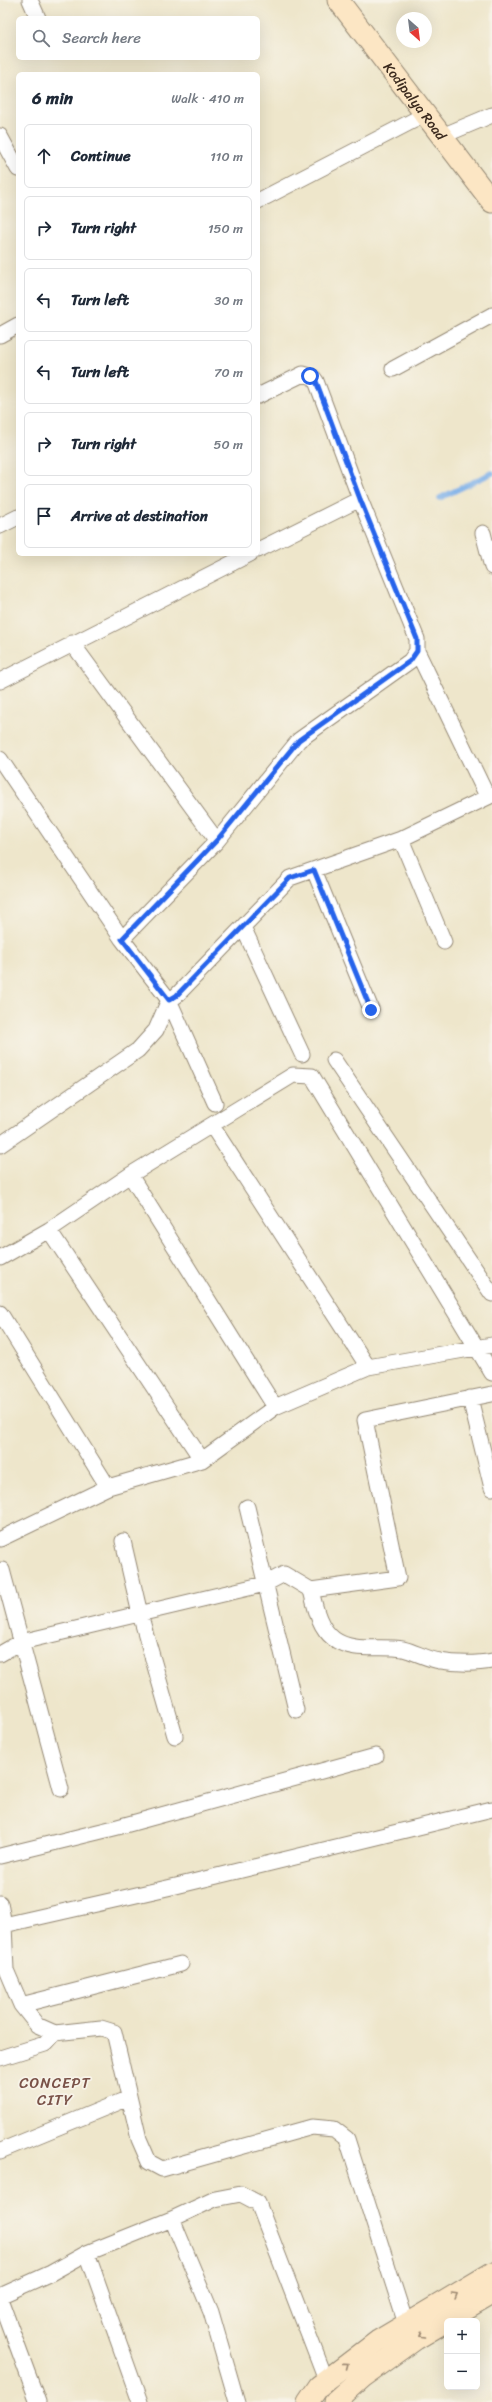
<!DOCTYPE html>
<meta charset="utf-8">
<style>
body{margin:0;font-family:Sriracha,sans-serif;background:#f6f6f7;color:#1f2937}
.controls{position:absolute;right:12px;bottom:12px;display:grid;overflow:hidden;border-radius:6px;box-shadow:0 4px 16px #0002}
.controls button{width:36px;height:36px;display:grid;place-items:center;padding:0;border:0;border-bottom:1px solid #e0e1e3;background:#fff;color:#1f2937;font:20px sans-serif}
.compass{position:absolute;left:396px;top:12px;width:36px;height:36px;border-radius:50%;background:#fff;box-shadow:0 4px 16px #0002;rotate:152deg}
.stop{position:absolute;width:12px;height:12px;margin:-9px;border:3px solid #2563eb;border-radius:50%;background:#fff}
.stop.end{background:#2563eb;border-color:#fff;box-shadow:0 1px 4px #0008}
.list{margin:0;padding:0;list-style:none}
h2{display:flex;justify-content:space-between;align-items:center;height:52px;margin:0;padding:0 16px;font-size:17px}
h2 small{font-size:13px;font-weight:400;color:#747a83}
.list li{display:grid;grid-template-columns:26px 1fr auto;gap:12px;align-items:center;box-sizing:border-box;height:64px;margin:0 8px 8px;padding:0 8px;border:1px solid #e0e1e3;border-radius:6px}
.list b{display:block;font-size:15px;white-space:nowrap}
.list em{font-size:13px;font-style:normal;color:#747a83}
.icon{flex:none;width:22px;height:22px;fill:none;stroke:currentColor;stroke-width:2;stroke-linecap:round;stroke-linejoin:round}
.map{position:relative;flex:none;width:492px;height:2402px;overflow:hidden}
.search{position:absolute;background:#fff;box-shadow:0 4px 16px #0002;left:16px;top:16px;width:244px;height:44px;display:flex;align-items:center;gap:10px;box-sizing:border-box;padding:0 14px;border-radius:6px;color:#747a83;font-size:15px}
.panel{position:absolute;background:#fff;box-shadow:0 4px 16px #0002;left:16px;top:72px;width:244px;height:484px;border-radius:6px}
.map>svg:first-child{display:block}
</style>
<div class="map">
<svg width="492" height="2402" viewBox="0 0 492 2402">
<rect width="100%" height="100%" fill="#f7f3e8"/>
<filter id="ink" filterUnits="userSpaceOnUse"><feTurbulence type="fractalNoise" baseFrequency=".025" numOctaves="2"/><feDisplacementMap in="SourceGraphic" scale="8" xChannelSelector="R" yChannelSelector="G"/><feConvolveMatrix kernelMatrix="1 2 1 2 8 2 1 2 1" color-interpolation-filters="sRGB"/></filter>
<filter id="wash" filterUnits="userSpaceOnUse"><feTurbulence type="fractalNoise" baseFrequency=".012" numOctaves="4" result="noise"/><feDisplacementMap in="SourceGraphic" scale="16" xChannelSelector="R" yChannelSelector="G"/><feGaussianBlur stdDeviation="0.9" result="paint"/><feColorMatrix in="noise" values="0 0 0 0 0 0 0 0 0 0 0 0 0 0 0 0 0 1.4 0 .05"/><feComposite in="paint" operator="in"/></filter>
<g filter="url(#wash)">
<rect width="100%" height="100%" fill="#eee6cb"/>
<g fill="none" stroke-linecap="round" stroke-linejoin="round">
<path stroke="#7db0e9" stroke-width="5.5" d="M440,498l52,-25"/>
</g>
</g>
<g filter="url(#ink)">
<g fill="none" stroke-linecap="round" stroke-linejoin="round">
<defs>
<path id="street" d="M30,0l8,18
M0,136l18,33
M442,136l50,-21
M258,201l168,-87
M0,335l18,-10
M393,369l99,-54
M0,526l18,-9
M483,533l9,34
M258,550l102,-51
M72,643l145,198
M417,651l70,145
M0,681l250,-127
M0,759l122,180 47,61 7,-4 114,-118 111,-39 91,-44
M401,839l43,103
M314,870l57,139
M243,927l59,127
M122,939l95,-98 82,-101 111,-79 7,-10v-12l-57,-140 -44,-118 -3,-4 -10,-3 -45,22
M169,1000l46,103
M334,1060l158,234
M212,1126l156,241
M0,1145l138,-95 18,-20 13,-30
M130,1175l145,232
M49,1230l153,230
M0,1258l49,-28 81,-55 163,-100 19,1 180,297
M0,1313l108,174
M470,1398l22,90
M247,1507l49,203
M0,1539l108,-52 94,-27 73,-53 93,-40 124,-22
M123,1541l17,73 35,122
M2,1570l59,219
M311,1590c4,17 8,38 23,49 19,14 47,6 69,10 12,3 24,10 37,12 16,3 37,3 52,0
M0,1654l21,-12 244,-58 19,-10 27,16 87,-12 -33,-158 127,-26
M0,1856l114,-28 262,-72
M0,1903l4,22 2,45 15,35 16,20 18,8 46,-5 13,4 25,107 10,23 13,7 150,-42 22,2 13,10 59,185
M4,1925l172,-39 316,-77
M21,2005l160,-41
M0,2058l45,-14 10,-11
M0,2151l129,-53
M172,2219l43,-20 26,-5 17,9 68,177
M87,2253l53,149
M0,2296l51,-23 36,-20 85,-34 39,93 26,90
M0,2299l38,103"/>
<g id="secondary">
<path id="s1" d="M338,0l154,202"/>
<path d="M308,2402l11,-16 59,-45 114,-68"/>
<path d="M335,2402l28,-25 53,-38 76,-45"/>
</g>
</defs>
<use href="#street" stroke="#948874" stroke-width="17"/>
<use href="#secondary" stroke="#948874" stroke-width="23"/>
<use href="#street" stroke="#fff" stroke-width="15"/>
<use href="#secondary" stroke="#fce6c4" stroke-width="21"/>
</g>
<defs><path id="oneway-chevron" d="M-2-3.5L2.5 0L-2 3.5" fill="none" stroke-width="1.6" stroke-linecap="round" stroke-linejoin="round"/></defs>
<g stroke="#9c8871">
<use href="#oneway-chevron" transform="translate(455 2295) rotate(-31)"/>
<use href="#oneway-chevron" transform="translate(422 2335) rotate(150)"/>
<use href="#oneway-chevron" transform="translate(346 2365) rotate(-37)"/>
</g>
</g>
<g fill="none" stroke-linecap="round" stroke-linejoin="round" filter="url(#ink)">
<path stroke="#2563eb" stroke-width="5" d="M310,376l6,5 44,118 57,140v12l-7,10 -111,79 -82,100 -95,99 47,61 7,-4 114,-118 24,-8 57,140"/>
</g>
<g text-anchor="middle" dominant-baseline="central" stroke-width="3.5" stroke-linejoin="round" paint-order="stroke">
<g font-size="14" fill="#3b2a1e" stroke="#f7f3e8">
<text stroke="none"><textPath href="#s1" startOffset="127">Kodipalya Road</textPath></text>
</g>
<g font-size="15" letter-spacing="1" fill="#7a5248" stroke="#f7f3e8">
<text x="55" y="2083">CONCEPT<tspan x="55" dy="17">CITY</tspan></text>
</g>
</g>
</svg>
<div class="controls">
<button>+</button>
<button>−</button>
</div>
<svg class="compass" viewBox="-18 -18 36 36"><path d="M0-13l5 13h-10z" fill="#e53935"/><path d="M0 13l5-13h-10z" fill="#747a83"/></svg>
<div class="stop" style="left:310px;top:376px"></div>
<div class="stop end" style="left:371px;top:1010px"></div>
<div class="search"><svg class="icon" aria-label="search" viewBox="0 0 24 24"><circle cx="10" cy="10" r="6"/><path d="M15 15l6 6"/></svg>Search here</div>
<section class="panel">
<h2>6 min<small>Walk · 410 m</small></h2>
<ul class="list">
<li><svg class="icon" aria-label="ahead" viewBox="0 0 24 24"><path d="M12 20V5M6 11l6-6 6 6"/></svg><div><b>Continue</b></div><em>110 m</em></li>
<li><svg class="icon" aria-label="right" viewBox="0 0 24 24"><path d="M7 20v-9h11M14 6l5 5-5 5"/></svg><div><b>Turn right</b></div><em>150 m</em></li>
<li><svg class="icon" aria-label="left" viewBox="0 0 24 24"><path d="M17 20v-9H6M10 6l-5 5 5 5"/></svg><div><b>Turn left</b></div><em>30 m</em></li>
<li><svg class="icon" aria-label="left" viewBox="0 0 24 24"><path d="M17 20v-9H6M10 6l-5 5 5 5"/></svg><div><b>Turn left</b></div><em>70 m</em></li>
<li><svg class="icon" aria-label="right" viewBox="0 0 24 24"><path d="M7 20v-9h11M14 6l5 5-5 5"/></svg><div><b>Turn right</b></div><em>50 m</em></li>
<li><svg class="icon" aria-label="arrive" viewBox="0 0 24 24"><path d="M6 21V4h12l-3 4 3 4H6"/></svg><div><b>Arrive at destination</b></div></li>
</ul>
</section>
</div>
